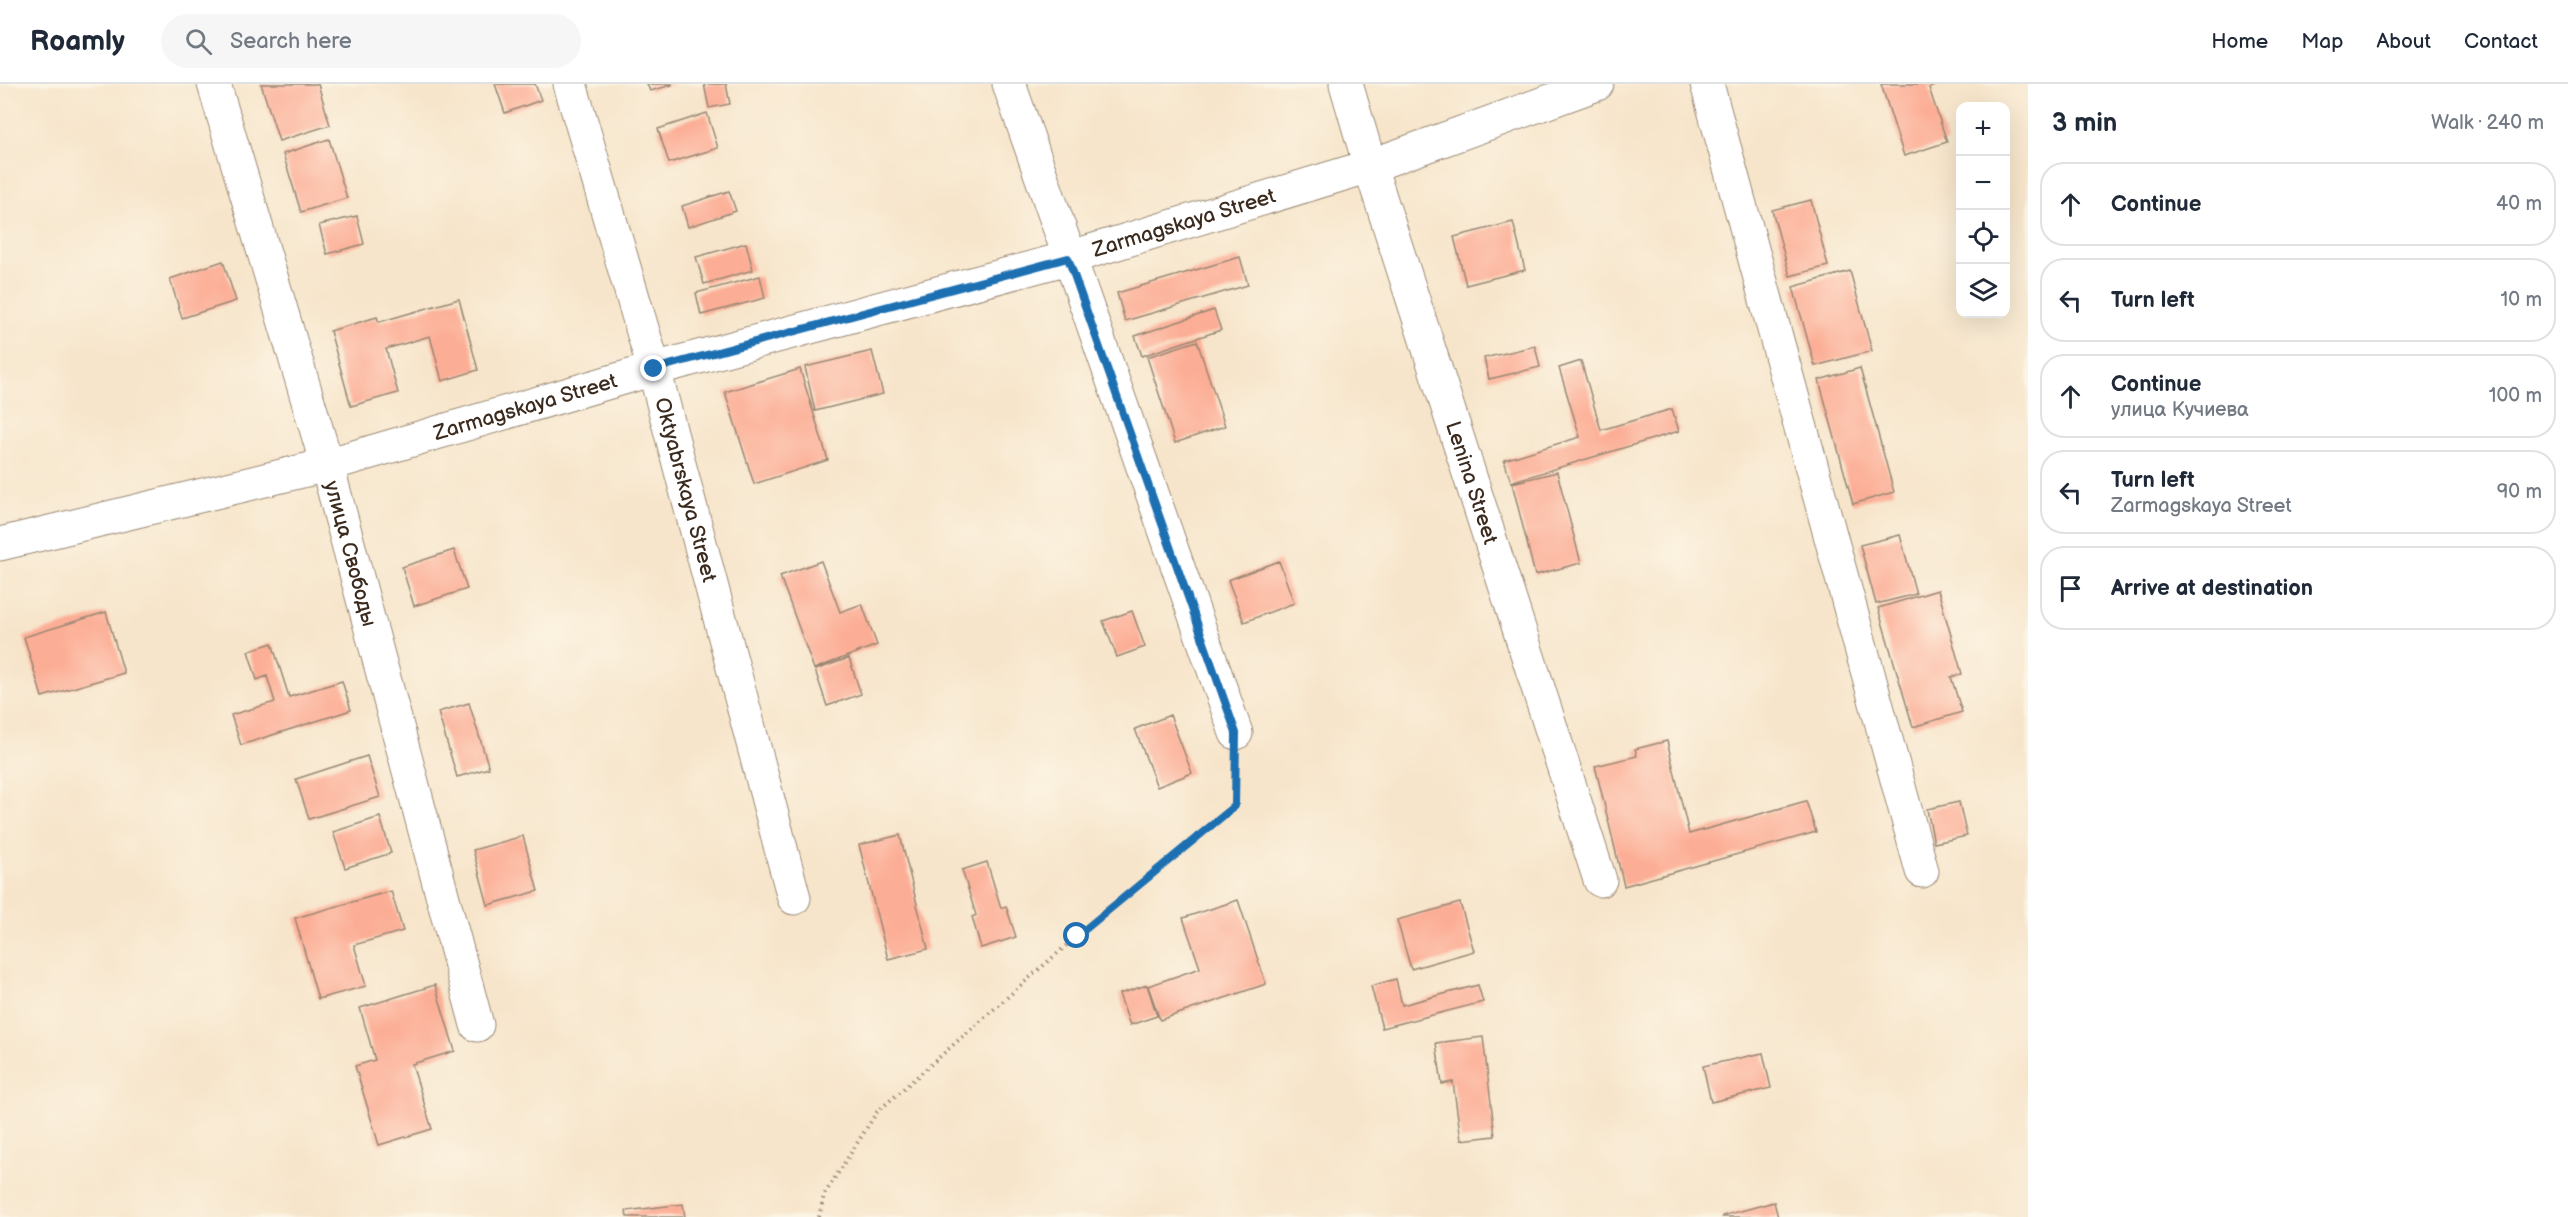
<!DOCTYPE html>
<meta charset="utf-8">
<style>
body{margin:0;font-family:"Balsamiq Sans",sans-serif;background:#f6f6f7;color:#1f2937}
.controls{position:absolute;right:18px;top:18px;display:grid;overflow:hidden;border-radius:12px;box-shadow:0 6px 24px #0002}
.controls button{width:54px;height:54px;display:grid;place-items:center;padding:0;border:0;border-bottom:2px solid #e0e1e3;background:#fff;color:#1f2937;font:30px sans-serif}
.stop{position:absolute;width:18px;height:18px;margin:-14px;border:4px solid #1f6fb2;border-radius:50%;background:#fff}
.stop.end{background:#1f6fb2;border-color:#fff;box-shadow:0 2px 6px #0008}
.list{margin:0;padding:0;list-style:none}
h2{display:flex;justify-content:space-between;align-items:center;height:78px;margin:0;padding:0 24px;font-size:26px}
h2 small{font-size:20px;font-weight:400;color:#747a83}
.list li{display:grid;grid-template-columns:39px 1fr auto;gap:18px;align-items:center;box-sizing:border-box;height:84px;margin:0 12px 12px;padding:0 12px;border:2px solid #e0e1e3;border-radius:24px}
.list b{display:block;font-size:22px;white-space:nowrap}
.list p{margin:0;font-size:20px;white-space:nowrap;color:#747a83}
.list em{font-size:20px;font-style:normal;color:#747a83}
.icon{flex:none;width:33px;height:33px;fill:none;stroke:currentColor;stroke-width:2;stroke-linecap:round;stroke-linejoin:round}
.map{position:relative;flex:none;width:2028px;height:1133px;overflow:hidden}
header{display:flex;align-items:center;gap:36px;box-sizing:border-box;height:84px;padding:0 30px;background:#fff;border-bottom:2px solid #e0e1e3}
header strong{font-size:28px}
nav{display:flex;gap:33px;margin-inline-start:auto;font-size:21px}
.search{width:420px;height:54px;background:#f6f6f7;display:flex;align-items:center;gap:15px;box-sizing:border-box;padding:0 21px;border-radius:33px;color:#747a83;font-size:22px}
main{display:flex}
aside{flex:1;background:#fff}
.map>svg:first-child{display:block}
</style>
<header>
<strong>Roamly</strong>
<div class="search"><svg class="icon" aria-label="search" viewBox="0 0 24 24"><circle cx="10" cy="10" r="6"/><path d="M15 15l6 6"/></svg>Search here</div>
<nav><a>Home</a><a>Map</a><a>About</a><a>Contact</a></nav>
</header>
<main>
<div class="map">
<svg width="2028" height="1133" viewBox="0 0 2028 1133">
<rect width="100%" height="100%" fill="#fcf5e5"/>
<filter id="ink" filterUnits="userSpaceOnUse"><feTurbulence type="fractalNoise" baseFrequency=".0167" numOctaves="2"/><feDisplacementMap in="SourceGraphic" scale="12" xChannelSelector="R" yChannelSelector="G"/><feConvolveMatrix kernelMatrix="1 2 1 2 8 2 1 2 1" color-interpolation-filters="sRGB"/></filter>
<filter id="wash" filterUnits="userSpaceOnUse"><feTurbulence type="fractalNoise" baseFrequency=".008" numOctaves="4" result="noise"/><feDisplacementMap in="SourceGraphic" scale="24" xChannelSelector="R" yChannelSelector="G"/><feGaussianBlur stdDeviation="1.35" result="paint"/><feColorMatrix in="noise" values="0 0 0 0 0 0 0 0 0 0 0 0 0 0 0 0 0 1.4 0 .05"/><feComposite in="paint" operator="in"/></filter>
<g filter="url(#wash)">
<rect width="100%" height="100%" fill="#f7e5cb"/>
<g id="blocks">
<path fill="#fcad95" d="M261,0h57l12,41 -51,16z
M495,0h40l6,16 -36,13z
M647,0h25v1l-22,6z
M704,0h22l4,20 -21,4z
M1881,0h58l-10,4 18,54 -43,14z
M707,29l11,35 -49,15 -11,-34z
M329,55l18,59 -46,14 -18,-58z
M729,107l7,20 -48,16 -6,-21z
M1811,116l17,66 -38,10 -18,-66z
M357,132l7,28 -37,10 -8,-29z
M1513,138l12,48 -59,15 -12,-48z
M746,159l7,27 -49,14 -8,-27z
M1240,173l8,28 -123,36 -8,-28z
M223,177l13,40 -54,17 -12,-39z
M1850,187l22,80 -57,15 -22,-79z
M760,192l5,22 -64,17 -5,-22z
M459,215l19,71 -36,11 -12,-45 -44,13 12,44 -47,13 -21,-75 47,-14 2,5z
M1214,226l7,20 -79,26 -7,-20z
M1197,257l28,85 -50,17 -28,-86z
M1535,262l5,21 -51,12 -5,-21z
M872,267l11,43 -68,17 -10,-44z
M1581,277l20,69 71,-21 7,22 -168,51 -7,-22 76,-23 -21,-69z
M1860,284l34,124 -41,12 -34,-124z
M800,285l28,91 -74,24 -29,-92z
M1557,388l24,91 -46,12 -23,-92z
M1900,451l16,59 -40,10 -16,-59z
M454,466l13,39 -53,17 -12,-39z
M821,477l19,51 22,-8 15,41 -63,24 -34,-93z
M1279,477l15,42 -50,19 -16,-42z
M1938,506l24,84 -11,3 11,35 -49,15 -35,-119z
M1132,527l13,36 -28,10 -14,-36z
M106,528l18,61 -82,24 -18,-60z
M272,559l17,54 53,-16 9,29 -110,35 -10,-30 44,-13 -8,-26 -10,4 -9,-29z
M849,574l12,36 -34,12 -12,-36z
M469,619l20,65 -32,9 -19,-65z
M1170,631l22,58 -35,14 -22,-58z
M1667,657l22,93 117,-33 10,31 -192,54 -29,-120 42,-10 -2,-7z
M367,672l13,41 -71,22 -13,-40z
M1959,718l8,34 -33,7 -7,-34z
M380,733l11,36 -46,15 -12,-36z
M900,751l28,114 -40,10 -29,-114z
M523,752l15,55 -50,14 -15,-55z
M987,778l14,46 5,-2 10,31 -35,11 -9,-31 4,-2 -14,-45z
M391,807l12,40 -49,14 12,41 -48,13 -23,-81z
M1238,816l28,84 -106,36 -12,-34 52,-18 -17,-50z
M1460,819l14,48 -63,18 -14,-49z
M1396,895l6,26 76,-20 5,17 -101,26 -11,-42z
M435,901l20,66 -43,13 20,65 -53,16 -24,-79 20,-6 -15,-52z
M1147,901l10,31 -27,9 -11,-31z
M1483,953l12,99 -34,4 -8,-58 -11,2 -6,-41z
M1763,969l8,35 -60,14 -8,-36z
M1774,1118l4,15h-56v-1z
M683,1120l2,13h-58l-1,-6z"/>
</g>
</g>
<g filter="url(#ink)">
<use href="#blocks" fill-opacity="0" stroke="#998874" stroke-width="1.5"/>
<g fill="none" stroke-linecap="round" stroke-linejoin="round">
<defs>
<g id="minor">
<path id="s1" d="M214,0l113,381 150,560"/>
<path id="s2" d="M570,0l84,285 140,529"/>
<path d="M1009,0l227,649"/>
<path id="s3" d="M1346,0l24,82 230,714"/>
<path d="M1707,0l215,787"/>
<path id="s4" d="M0,460l327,-79 327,-96 414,-111 302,-92 227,-82"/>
</g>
</defs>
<use href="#minor" stroke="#998874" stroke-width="35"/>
<path stroke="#998874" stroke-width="4" stroke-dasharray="1.5 4.5" stroke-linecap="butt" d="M819,1133l5,-22 53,-83 200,-176 158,-130 1,-41"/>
<use href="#minor" stroke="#fff" stroke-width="33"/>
</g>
</g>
<g fill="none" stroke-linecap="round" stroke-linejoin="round" filter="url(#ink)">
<path stroke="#1f6fb2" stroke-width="8" d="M654,285l414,-111 168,475 -1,73 -158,130"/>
</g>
<g text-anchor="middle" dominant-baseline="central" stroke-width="6" stroke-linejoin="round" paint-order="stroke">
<g font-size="21" fill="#3b2a1e" stroke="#fcf5e5">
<text stroke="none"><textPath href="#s4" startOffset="1227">Zarmagskaya Street</textPath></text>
<text stroke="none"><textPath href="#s4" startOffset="543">Zarmagskaya Street</textPath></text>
<text stroke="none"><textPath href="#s3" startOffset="418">Lenina Street</textPath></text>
<text stroke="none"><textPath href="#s2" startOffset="422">Oktyabrskaya Street</textPath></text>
<text stroke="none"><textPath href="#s1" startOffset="489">улица Свободы</textPath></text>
</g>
</g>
</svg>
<div class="controls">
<button>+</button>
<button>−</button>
<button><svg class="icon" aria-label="locate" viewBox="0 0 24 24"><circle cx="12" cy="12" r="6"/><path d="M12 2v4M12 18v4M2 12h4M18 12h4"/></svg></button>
<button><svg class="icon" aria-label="layers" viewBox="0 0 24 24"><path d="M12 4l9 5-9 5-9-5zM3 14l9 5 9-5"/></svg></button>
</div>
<div class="stop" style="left:1077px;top:852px"></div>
<div class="stop end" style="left:654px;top:285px"></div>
</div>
<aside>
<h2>3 min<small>Walk · 240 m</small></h2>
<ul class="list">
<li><svg class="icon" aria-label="ahead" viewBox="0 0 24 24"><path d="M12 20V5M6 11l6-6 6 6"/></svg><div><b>Continue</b></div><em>40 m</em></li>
<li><svg class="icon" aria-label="left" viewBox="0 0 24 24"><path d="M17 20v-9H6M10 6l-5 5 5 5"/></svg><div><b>Turn left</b></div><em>10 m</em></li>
<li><svg class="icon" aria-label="ahead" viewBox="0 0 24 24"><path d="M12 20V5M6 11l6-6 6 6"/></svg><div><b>Continue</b><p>улица Кучиева</p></div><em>100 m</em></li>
<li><svg class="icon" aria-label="left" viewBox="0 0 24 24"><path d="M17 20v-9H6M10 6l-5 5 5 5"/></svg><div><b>Turn left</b><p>Zarmagskaya Street</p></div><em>90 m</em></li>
<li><svg class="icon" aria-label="arrive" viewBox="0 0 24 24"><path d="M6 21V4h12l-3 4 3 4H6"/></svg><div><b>Arrive at destination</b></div></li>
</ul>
</aside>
</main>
